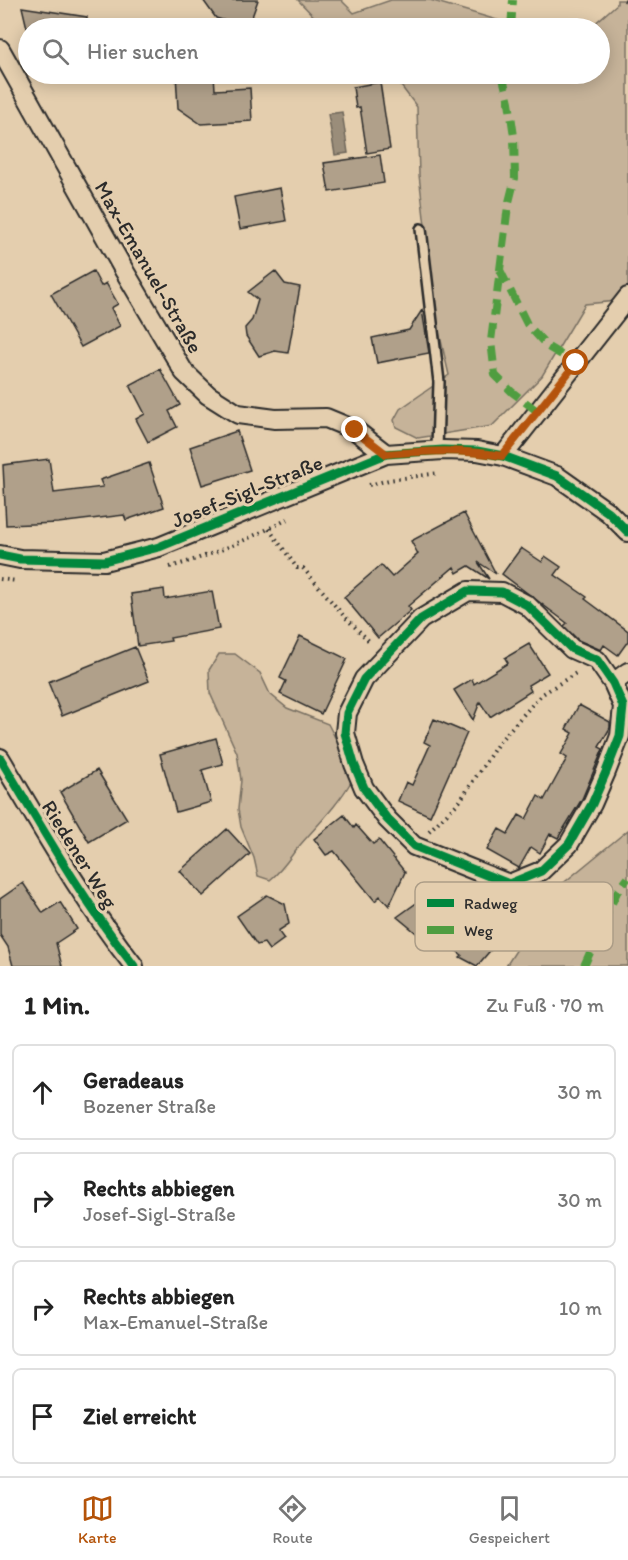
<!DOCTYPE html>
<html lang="de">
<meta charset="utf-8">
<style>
body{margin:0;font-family:Itim,sans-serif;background:#f2f2f2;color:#222}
.stop{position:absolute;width:18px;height:18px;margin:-14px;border:4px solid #b45309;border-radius:50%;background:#fff}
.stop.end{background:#b45309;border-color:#fff;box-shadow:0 2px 6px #0008}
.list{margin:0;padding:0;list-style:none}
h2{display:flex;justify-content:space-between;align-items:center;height:78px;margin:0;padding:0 24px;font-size:26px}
h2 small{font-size:20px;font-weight:400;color:#767676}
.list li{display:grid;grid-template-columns:39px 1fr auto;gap:18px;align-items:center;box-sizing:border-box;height:96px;margin:0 12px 12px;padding:0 12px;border:2px solid #e0e0e0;border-radius:9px}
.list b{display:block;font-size:22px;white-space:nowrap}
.list p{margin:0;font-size:20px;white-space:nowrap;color:#767676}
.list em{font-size:20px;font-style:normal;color:#767676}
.icon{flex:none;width:33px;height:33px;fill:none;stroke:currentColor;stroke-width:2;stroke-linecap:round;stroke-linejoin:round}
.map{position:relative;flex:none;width:628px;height:966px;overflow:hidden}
.search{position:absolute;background:#fff;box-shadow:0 3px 15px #0003;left:18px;right:18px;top:18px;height:66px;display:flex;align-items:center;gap:15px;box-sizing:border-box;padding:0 21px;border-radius:33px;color:#767676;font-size:22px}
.sheet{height:510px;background:#fff}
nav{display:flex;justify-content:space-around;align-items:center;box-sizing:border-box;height:84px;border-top:2px solid #e0e0e0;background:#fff;font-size:16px;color:#767676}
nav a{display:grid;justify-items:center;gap:3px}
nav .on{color:#b45309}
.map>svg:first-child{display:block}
</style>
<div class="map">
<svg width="628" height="966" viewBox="0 0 628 966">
<rect width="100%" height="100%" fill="#e4ceae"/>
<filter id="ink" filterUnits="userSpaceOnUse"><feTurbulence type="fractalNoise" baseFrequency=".0167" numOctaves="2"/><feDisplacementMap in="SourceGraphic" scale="12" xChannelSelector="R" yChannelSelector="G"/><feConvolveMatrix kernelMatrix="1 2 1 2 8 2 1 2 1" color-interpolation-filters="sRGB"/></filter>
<g filter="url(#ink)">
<path fill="#c6b399" stroke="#786f62" stroke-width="1.5" d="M298,0h43l13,13 37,-13h39l94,28h-199z
M617,0h11v300l-43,4 -43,72 -50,50 -74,12 -22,-11 -2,-7 6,-11 49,-34 -13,-56 -17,-144 -2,-68 -25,-33h208v-46h-15l8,-3 24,-21z
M219,654h16l25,19 10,21 17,14 41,16 13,25 11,31c-15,27 -38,48 -57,71 -8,11 -14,20 -25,29l-12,-4 -4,-18 -13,-31 -3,-18 3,-29 -4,-27 -27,-60 -1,-23z
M628,830v136h-122l49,-76z"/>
<path fill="#9a8d7a" stroke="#6e665a" stroke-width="1.5" d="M342,112l6,41 -13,2 -7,-41z"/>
<path fill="#b0a08a" stroke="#2b2b2b" stroke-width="1.5" d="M203,0h55l-10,28 -32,-10z
M22,7l65,10v11h-60z
M176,74h38l1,16 35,-2 2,33 -51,3 -23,-16z
M380,82l10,67 -23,4 -7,-46 -4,1 -3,-21z
M380,155l4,28 -55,9 -5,-29z
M280,188l6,33 -46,8 -6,-32z
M93,271l8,15 5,-3 12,21 -7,4 9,18 -39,21 -30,-53z
M275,271l10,13 15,3 -12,66 -13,-2 -16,5 -13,-20 -1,-8 7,-8 6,-20 -10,-8z
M422,310l7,43 -52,10 -5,-25 37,-8z
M160,369l20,36 -11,6 8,16 -29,15 -12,-23 9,-5 -15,-29z
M237,431l13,39 -48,15 -12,-38z
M49,459l5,34 49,-6 -3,-7 49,-17 15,44 -38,13 -2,-5 -66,8 -52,2 -3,-60z
M464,513l32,61 -18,-12 11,17 -20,-13 -12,7 -3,-6 -46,39 3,4 -33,28 -34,-41 37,-32 11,12 26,-23 -7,-13z
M521,548l21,14 3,-6 16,11 -6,8 32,22 -2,2 43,32v10l-10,14 -14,-10 -3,5 -23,-10 -14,-14 3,-3 -65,-49z
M164,589l1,10 47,-8 7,38 -49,9 1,3 -33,5 -7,-52z
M300,636l47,23 -26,55 -41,-20 6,-13 -6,-3z
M529,644l19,29 -20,12 3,6 -41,26 -10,-15 -7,18 -19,-30 18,-11 2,5 34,-21 -3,-5z
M135,647l14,34 -87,35 -14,-34z
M579,705l31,17v6l-11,19 4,2 -21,50 -24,39 -8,-4 -10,19 -9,-6 -12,21 -32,-18 12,-21 9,5 11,-19 7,4 12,-23 6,4 23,-42 -6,-4 12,-21 -7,-4z
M434,719l33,14 -37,83 -32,-15 8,-19 6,3 18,-40 -6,-3z
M216,738l7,26 -21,6 9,32 -35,10 -16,-58z
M97,770l30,49 -38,23 -29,-50z
M344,815l10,13 2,-3 17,19 6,-4 26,32 -16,34 -9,-10 -5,5 -41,-50 -8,4 -12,-16z
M227,829l23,25 -47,42 -23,-25z
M23,883l20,30 17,-11 17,27 -21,14 6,23h-49l-5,-19 -8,-12v-36z
M429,894l11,9 3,-1 19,13 4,-3 34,27 -23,27 -17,-9 2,-2 -35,-26 -7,7 -23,-19z
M267,895l18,9 4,20 -11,7 6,8 -15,11 -5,-7 -7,2 -20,-29z"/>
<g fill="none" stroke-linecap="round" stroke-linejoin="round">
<defs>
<path id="service" d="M421,229l18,153 -2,68"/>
<path id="minor" d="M0,49l125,223 59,100 24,23 30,19 37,5 51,-1 29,12 31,24
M503,456l125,-159
M0,555l20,4 84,2 55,-14 227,-93 57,-4 34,1 26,5 54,20 51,36 20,20
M468,591l34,1 25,13 45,44 25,11 16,23 10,23 -3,30 -14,36 -14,32 -23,40 -28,27 -32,13 -95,-38 -27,-27 -23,-31 -10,-24 -9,-31 2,-20 17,-34 57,-60z
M613,683l15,-11
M0,758c42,70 83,143 134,208"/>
</defs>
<use href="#service" stroke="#2b2b2b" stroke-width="14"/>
<use href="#minor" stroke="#2b2b2b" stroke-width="22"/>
<path stroke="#2b2b2b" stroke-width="4" stroke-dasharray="1.5 4.5" stroke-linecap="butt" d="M624,0l4,2
M369,485l20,-5 50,-7
M269,529l28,39h6l40,47 28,28
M170,567c41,-11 81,-29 118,-48
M0,579l17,2
M429,831l31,-30 39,-59 42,-47 35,-22"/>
<use href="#service" stroke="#e4ceae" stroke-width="9"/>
<use href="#minor" stroke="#e4ceae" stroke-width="18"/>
<path stroke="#4f9d41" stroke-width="8" stroke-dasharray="15 8" stroke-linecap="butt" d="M511,28l2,-28
M502,74l7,28 5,34 1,42 -7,28 -17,135 4,34 17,17 25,19
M500,270l27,54 21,23 27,16
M584,966l33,-74 11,-14"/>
<defs>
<path id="cycleway" d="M0,555l20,4 84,2 55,-14 227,-93 57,-4 34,1 26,5 54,20 51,36 20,20
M468,591l34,1 25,13 45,44 25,11 16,23 10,23 -3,30 -14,36 -14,32 -23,40 -28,27 -32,13 -95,-38 -27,-27 -23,-31 -10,-24 -9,-31 2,-20 17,-34 57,-60z
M0,758c42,70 83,143 134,208"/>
</defs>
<use href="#cycleway" stroke="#e4ceae" stroke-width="13"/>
<use href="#cycleway" stroke="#00873e" stroke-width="9"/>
</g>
</g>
<g fill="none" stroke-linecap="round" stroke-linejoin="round" filter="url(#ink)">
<path stroke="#b45309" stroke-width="8" d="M355,430l31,24c40,-3 77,-5 116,2l74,-93"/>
</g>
<g text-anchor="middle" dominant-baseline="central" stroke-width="6" stroke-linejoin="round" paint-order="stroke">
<g font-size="21" fill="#2b2b2b" stroke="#e4ceae">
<text transform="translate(149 267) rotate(60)">Max-Emanuel-Straße</text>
<text transform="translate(247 491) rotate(-22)">Josef-Sigl-Straße</text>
<text transform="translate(80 854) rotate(58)">Riedener Weg</text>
</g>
</g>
<rect x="415" y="882" width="198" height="69" rx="9" fill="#e4ceae" stroke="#ac9d87" stroke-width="1.5"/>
<rect x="427" y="899" width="27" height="8" fill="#00873e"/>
<rect x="427" y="926" width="27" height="8" fill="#4f9d41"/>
<g font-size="16" fill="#2b2b2b">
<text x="464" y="909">Radweg</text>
<text x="464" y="936">Weg</text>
</g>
</svg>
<div class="stop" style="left:576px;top:363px"></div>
<div class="stop end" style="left:355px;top:430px"></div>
<div class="search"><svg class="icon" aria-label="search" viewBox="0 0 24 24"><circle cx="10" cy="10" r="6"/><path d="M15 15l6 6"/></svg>Hier suchen</div>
</div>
<section class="sheet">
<h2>1 Min.<small>Zu Fuß · 70 m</small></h2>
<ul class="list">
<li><svg class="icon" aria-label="ahead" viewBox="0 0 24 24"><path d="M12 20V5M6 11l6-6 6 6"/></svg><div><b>Geradeaus</b><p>Bozener Straße</p></div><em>30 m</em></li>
<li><svg class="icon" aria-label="right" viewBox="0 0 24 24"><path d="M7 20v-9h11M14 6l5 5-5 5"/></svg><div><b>Rechts abbiegen</b><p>Josef-Sigl-Straße</p></div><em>30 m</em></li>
<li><svg class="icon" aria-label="right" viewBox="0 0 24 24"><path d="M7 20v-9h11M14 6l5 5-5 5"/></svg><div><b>Rechts abbiegen</b><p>Max-Emanuel-Straße</p></div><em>10 m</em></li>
<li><svg class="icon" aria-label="arrive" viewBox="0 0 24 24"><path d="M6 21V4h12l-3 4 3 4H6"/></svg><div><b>Ziel erreicht</b></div></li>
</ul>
</section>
<nav>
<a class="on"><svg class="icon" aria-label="map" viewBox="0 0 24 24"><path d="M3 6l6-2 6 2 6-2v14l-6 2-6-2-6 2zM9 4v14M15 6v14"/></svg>Karte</a>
<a><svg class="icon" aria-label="directions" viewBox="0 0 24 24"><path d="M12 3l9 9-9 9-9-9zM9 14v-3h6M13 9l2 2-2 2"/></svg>Route</a>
<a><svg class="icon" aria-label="saved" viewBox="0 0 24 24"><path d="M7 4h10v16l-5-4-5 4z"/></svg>Gespeichert</a>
</nav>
